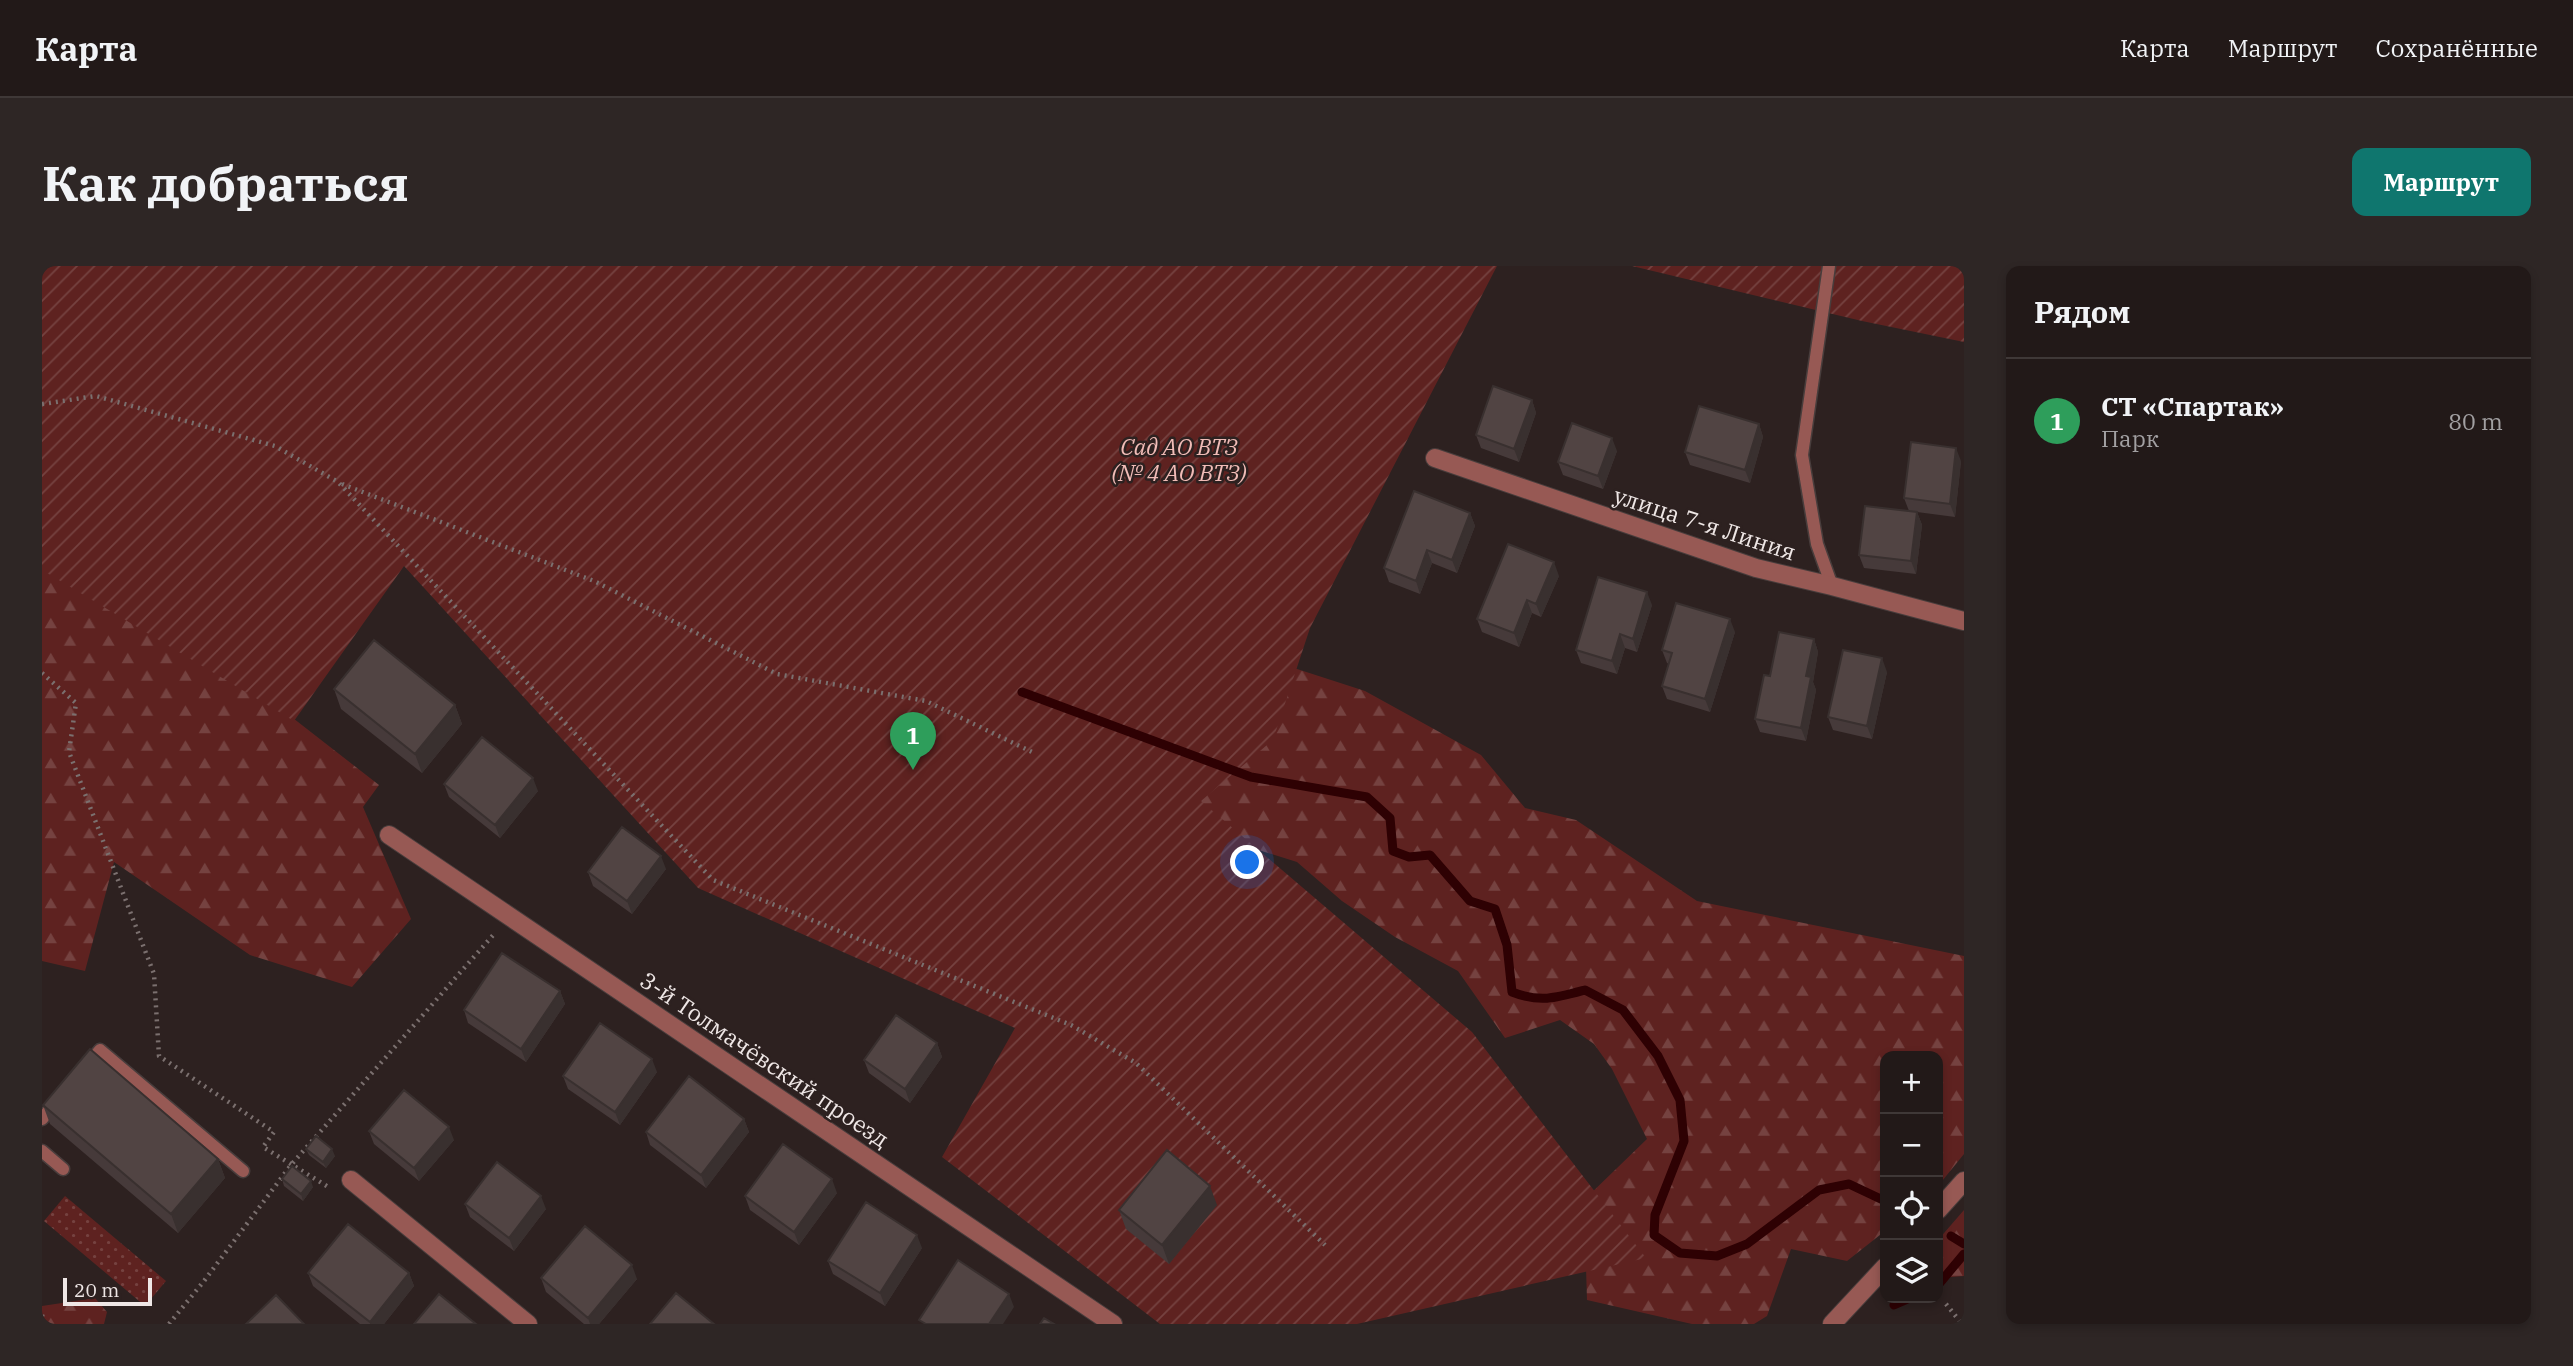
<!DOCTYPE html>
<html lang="ru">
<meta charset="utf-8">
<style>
body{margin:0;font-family:"IBM Plex Serif",serif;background:#2e2625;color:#f1f3f6}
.controls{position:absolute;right:21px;bottom:21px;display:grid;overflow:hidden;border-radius:14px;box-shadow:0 4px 10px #0003}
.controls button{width:63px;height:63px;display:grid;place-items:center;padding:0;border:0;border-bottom:2px solid #3f3837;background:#221918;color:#f1f3f6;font:35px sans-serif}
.scale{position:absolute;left:21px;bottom:18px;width:89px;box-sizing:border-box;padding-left:7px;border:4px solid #efe7e6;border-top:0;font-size:19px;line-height:24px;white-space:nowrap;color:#efe7e6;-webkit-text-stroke:5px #2d2120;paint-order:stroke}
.you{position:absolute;left:1206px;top:597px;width:24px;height:24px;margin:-18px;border:5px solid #fff;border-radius:50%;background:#1a73e8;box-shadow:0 0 0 10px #1a73e833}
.badge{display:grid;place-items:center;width:46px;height:46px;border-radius:50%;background:#0f766e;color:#fff;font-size:23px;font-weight:700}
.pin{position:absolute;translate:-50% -58px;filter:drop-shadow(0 2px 4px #0008)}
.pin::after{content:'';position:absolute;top:37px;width:24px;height:21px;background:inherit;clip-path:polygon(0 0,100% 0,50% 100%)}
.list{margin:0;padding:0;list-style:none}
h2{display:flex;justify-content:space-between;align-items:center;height:91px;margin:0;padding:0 28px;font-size:30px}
h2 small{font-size:23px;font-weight:400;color:#a2a0a2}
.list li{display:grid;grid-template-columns:46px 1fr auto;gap:21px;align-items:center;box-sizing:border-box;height:126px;padding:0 28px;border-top:2px solid #3f3837}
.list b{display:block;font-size:26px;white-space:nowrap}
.list p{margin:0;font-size:23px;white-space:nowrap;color:#a2a0a2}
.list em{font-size:23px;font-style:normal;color:#a2a0a2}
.icon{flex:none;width:38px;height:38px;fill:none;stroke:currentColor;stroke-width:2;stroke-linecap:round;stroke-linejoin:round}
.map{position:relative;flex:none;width:1922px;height:1058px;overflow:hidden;border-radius:14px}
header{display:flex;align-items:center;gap:42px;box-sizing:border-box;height:98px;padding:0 35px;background:#221918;border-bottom:2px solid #3f3837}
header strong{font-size:33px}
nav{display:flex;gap:38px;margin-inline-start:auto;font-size:24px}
.intro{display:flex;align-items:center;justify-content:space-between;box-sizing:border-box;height:168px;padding:0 42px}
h1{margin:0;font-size:49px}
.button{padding:18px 32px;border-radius:14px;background:#0f766e;color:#fff;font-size:24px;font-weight:700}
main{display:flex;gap:42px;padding:0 42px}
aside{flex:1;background:#221918;border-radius:14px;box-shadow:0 4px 10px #0003}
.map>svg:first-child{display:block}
</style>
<header>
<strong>Карта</strong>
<nav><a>Карта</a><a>Маршрут</a><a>Сохранённые</a></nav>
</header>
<div class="intro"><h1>Как добраться</h1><a class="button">Маршрут</a></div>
<main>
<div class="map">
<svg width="1922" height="1058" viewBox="0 0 1922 1058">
<defs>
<pattern id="forest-firs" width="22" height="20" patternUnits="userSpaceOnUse" patternTransform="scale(1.75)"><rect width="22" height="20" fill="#5e2220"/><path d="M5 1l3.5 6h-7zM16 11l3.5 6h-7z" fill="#754240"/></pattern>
<pattern id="park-dots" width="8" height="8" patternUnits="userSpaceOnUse" patternTransform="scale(1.75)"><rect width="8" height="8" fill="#5e2220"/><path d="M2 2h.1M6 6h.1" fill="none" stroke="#754240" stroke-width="1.8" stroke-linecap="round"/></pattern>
<pattern id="garden-furrows" width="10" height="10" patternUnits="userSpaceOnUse" patternTransform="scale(1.75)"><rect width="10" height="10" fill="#5e2220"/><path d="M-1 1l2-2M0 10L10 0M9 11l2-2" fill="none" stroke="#754240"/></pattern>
</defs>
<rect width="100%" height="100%" fill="#2d2120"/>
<path fill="url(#forest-firs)" d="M0,257l337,262 -16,22 48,112 -59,68 -102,-32 -136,-93 -29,109 -43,-10z
M1181,379l142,46 116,64 44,53 51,12 121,81 267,55v198l-26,32v-130h-53v175l-38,30 -56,-12 -24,67 -13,8h-62l-105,-24 -3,-100 63,-61 -35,-70 -18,-25 -34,-24 -55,18 -47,-67 -63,-34 -53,-36 -45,-39 -153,-48z
M1922,944v66l-26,2v-38z
M53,1032l12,14 -3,12h-62v-18z"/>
<path fill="url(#park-dots)" d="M23,930l101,85 -21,25 -101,-85z"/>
<path fill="url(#garden-furrows)" d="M0,0h1455l-187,362 -37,112 -72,61 271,231 174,226 -289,66h-197l-218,-167 73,-129 -317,-140 -294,-322 -110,155 -252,-151z
M1590,0h332v76l-102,-21z"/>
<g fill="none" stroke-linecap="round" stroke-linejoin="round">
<path stroke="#2e0103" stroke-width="9" d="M980,426l229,85 116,20 23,21 3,33 16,6 21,-2 40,46 25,8 12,36 5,47c28,11 44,6 73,-2l38,20 35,46 22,44 4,41 -29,74 -1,20 26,18 37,3 30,-12 72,-54 30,-6 36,17
M1909,970l13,8
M1896,1019l26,-31
M1852,1039l16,-7"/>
<defs>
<path id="lane" d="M1787,0l-27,189 15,89 15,42
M44,801l14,-17 143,121
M0,853l14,-17
M0,885l21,18"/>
<path id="street" d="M1393,192l321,110 76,18 132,35
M347,569l724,489
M309,914l177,144
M1896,944l26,-29
M1790,1058l53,-57"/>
</defs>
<use href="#lane" stroke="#483d3c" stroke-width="15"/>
<use href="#street" stroke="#483d3c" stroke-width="20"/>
<path stroke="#7b706f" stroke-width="4.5" stroke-dasharray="2 5" stroke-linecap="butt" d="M0,138l54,-8 179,50 63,36 375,398 358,145 65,38 189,182
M300,218l252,97 183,93 149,27 106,51
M0,407l34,30 -7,49 85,222 5,82 115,76 -11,15 67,41
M1904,1038l16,20
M0,1049l3,9
M127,1058l35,-43 87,-116 204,-232"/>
<use href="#lane" stroke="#975954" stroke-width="12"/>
<use href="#street" stroke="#975954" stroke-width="18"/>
</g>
<path fill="#463a3a" d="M1490,134l4,13 -17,49 -38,-14 -5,-13z
M1717,158l4,13 -13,46 -60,-18 -5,-13z
M1575,185l-14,38 -40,-14 -5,-13z
M1919,195l-6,56 -38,-5 5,13 -6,49 -52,-6 -5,-13 50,-44 -5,-13z
M1428,247l5,13 -18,47 -25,-10 -12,31 -31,-12 -5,-14z
M1517,310l-18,41 -9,-4 -13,34 -37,-15 -5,-13z
M1610,339l-15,47 -12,-4 -8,26 -36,-11 -5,-13z
M1693,366l-25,80 -43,-13 -5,-13 7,-22 -2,-1 -5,-13z
M1772,373l4,13 -5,30 3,8 -10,51 -46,-9 -5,-13 15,-43z
M1845,406l-15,67 -39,-9 -5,-13z
M292,423l121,16 7,19 -40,49 -81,-64z
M402,518l94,7 -38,47 -51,-41z
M624,603l-34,45 -39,-28 -5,-14z
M518,725l5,13 -39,58 -58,-39 -4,-13z
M895,777l5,14 -32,46 -41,-30 -5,-13z
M615,806l-37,53 -52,-36 -5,-13z
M1,839l175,54 7,19 -47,55 -128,-109z
M702,853l5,13 -43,56 -56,-43 -4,-13z
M327,865l85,9 -35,41 -45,-37z
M264,883l29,7 -9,12 -17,-13z
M240,913l31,8 -10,14 -19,-15z
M795,927l-38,52 -49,-35 -5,-14z
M423,938l81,5 -32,42 -44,-34z
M1175,939l-48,59 -43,-35 -7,-19z
M880,982l-37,58 -52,-32 -5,-13z
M266,1007h101l5,13 -30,38h-24l-47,-38z
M499,1012l96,1 -38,45h-15l-38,-32z"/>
<path fill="#39302f" d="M1490,134l4,13 -17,49 -5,-13z
M1717,158l4,13 -13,46 -5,-13z
M1570,172l5,13 -14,38 -5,-13z
M1914,182l5,13 -6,56 -5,-13z
M1875,246l5,13 -6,49 -5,-13z
M1428,247l5,13 -18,47 -5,-13z
M1385,284l5,13 -12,31 -4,-13z
M1512,296l5,14 -18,41 -5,-13z
M1605,326l5,13 -15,47 -4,-13z
M1485,334l5,13 -13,34 -5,-14z
M1688,353l5,13 -25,80 -5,-13z
M1578,368l5,14 -8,26 -5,-13z
M1772,373l4,13 -5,30 3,8 -10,51 -5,-13 5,-52z
M1840,392l5,14 -15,67 -5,-13z
M413,439l7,19 -40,49 -7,-19z
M491,512l5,13 -38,47 -5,-13z
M619,590l5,13 -34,45 -5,-13z
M518,725l5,13 -39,58 -5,-13z
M895,777l5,14 -32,46 -5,-14z
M610,793l5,13 -37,53 -5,-13z
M702,853l5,13 -43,56 -5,-13z
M407,861l5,13 -35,41 -5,-13z
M290,883l3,7 -9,12 -3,-6z
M176,893l7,19 -47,55 -7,-19z
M790,913l5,14 -38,52 -5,-13z
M269,915l2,6 -10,14 -2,-7z
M1168,920l7,19 -48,59 -7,-19z
M499,930l5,13 -32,42 -5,-13z
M875,969l5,13 -37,58 -5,-13z
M590,999l5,14 -38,45h-9l-2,-6z
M367,1007l5,13 -30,38h-14v-2z
M967,1028l5,13 -11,17h-14z"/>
<path fill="#514443" stroke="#39302f" stroke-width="2" d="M1451,120l39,14 -18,49 -38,-14z
M1657,140l60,18 -14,46 -60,-18z
M1530,157l40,15 -14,38 -40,-14z
M1869,176l45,6 -6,56 -46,-6z
M1372,225l56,22 -18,47 -25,-10 -11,31 -32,-13z
M1823,240l52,6 -6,49 -52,-6z
M1466,278l46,18 -18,42 -9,-4 -13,33 -37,-14z
M1556,311l49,15 -14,47 -13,-5 -8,27 -36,-11z
M1634,337l54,16 -25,80 -43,-13 10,-33 -10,-3z
M1737,366l35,7 -8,37 5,1 -10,51 -46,-9 9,-44 6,1z
M332,374l81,65 -40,49 -81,-65z
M1801,384l39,8 -15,68 -39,-9z
M440,471l51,41 -38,47 -51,-41z
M580,561l39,29 -34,45 -39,-29z
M460,687l58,38 -39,58 -57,-39z
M854,749l41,28 -32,46 -41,-29z
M558,757l52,36 -37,53 -52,-36z
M48,783l128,110 -47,55 -128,-109z
M647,810l55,43 -43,56 -55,-43z
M362,824l45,37 -35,41 -45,-37z
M274,870l16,13 -9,13 -17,-13z
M741,878l49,35 -38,53 -49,-36z
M1125,884l43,36 -48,59 -43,-35z
M455,896l44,34 -32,42 -44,-34z
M250,900l19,15 -10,13 -19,-15z
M824,936l51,33 -37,58 -52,-32z
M306,958l61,49 -39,49 -62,-49z
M543,960l47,39 -44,53 -47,-40z
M916,994l51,34 -20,30h-63l-7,-4z
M634,1027l38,31h-64z
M397,1028l37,30h-62z
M234,1029l28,29h-58z
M1002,1052l10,6h-14z"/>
<g text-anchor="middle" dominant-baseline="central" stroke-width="5" stroke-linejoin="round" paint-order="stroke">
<g font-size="23" font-style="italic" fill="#f1bcb7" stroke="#2d2120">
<text x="1137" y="180">Сад АО ВТЗ<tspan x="1137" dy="26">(№ 4 АО ВТЗ)</tspan></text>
</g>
<g font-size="23" fill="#efe7e6" stroke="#2d2120">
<text transform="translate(1663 257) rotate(18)">улица 7-я Линия</text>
<text transform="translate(723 793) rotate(34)">3-й Толмачёвский проезд</text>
</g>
</g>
</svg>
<div class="controls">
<button>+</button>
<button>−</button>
<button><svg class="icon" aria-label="locate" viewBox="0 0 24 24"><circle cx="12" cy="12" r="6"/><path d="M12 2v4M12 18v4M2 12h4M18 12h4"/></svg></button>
<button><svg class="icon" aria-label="layers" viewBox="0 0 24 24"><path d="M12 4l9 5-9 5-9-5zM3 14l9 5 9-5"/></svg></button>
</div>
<div class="scale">20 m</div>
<div class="you"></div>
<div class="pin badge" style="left:871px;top:504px;background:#2e9e5b">1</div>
</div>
<aside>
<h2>Рядом<small></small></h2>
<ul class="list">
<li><span class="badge" style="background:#2e9e5b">1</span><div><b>СТ «Спартак»</b><p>Парк</p></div><em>80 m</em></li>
</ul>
</aside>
</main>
